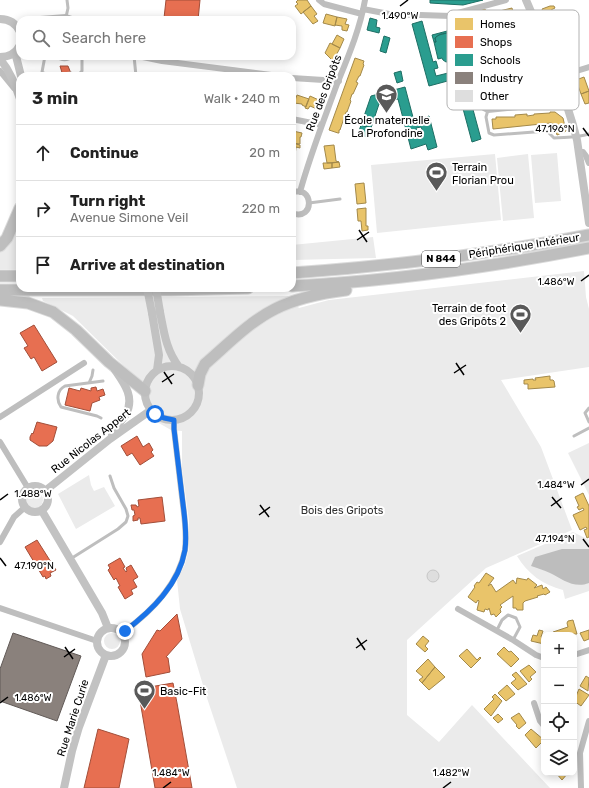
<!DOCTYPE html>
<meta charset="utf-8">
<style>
body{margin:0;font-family:Rubik,sans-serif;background:#f6f6f6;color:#222}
.controls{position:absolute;right:12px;bottom:12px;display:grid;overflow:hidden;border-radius:8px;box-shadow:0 2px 10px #0003}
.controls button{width:36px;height:36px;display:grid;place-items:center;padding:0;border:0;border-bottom:1px solid #e0e0e0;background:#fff;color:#222;font:20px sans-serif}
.stop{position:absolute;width:12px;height:12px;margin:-9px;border:3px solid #1a73e8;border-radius:50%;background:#fff}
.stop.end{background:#1a73e8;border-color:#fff;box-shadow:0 1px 4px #0008}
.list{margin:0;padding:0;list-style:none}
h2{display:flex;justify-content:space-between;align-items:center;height:52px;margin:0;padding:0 16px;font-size:17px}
h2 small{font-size:13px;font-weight:400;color:#767676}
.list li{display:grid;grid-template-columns:26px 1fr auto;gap:12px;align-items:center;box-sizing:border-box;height:56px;padding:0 16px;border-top:1px solid #e0e0e0}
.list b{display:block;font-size:15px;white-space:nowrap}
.list p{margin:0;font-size:13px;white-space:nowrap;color:#767676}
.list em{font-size:13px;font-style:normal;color:#767676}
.icon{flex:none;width:22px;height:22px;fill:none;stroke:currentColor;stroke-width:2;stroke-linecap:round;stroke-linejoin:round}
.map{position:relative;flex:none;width:589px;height:788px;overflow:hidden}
.search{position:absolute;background:#fff;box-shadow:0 2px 10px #0003;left:16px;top:16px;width:280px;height:44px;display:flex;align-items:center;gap:10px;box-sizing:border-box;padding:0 14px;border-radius:12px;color:#767676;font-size:15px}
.panel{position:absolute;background:#fff;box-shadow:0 2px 10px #0003;left:16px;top:72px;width:280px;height:220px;border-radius:12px}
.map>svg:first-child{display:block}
</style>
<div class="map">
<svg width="589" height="788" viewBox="0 0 589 788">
<rect width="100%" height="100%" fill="#fff"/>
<path fill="#ebebeb" d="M557,153l4,48 -26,2 -4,-48z
M495,154l6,66 -124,13 -6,-68z
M528,154l6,64 -31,3 -6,-63z
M20,202v67h-20v-27l12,-22z
M373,237l3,21 -84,2v-15z
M584,271l2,26 3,12v58l-88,13 40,67 31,83 -86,38 -79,72v75l32,27 33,-37 78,83h-313l-31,-93 -26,-86 -3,-29 8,-16 4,-15v-28l-7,-53v-37l-11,-1 -14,-8 -15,-22 -3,-11 -9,-17 -57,-56 -30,-15 -1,-3 246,-2 11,12 30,-8z
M589,443v52l-21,-42z
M89,475l2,10 3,6 10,-4 11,19 -39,23 -18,-35z
M25 500a9 9 0 1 1 18 0a9 9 0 1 1-18 0Z
M573,532l16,8v51l-24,8 -2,-9c-20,-5 -35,-16 -46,-34z
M104 641a8 8 0 1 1 16 0a8 8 0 1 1-16 0Z"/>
<path fill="#bdbdbd" d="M562,549h27v34c-15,6 -27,-4 -39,-10 -6,-3 -13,-5 -19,-7l4,-9z"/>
<path fill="#e9c46a" stroke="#a3894a" d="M298,0h9l4,6 -10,8 -6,-8 3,-2 -2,-2z
M311,6l6,8 -3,2 4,5 -5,3 -10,-12z
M550,6h4l1,2 -4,2 2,6 -7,3 -4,-10z
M512,8l11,42 -32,9 -8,-28 -3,1 -6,-20 11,-3 2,5z
M326,14l11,3 -2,9 -12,-3z
M337,17l10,2 -2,5 4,1 -2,6 -5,-1v-4l-7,-1z
M337,35l7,4 -4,9 -8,-4z
M330,43l10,5 -7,13 -8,-8z
M355,58l9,3 -1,3 1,1 -4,11h-1l-3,6 2,1 -5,11h-1l-2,6 1,1 -4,11h-1l-6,18h-1v3h-1l-9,-3z
M584,77l5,14 -8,3 -5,-14z
M589,91v12l-4,1 -4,-10z
M297,95l12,4 -3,8 -4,-2v-1l-8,-1z
M310,96l11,5 -4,8 -7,-3 -2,3 -3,-1z
M550,112h5l8,6 3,13 -9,4 -1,-3 -1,1 1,-2 -3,-7 -2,-1 -58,6 -1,-10h4v-2h19v-2l12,-1v2l7,-1v-1l16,-1z
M293,131l9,2 -1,4h-1v7l-8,-1z
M292,143l8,2v3l-4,-1 -1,9 -3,-1z
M334,145l2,16 3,1 -12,1 -3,-17z
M339,162l1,5 -8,1v-5z
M323,163h9v5l-8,1z
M364,183l2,20 -9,1 -2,-20z
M366,208v18h2v4l-6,1 -1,-10h-3l-1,-12z
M550,376v4h3l1,1 1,6 -27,2v-5h-4v-4l9,-1v1h3l-1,-2z
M583,493l6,13v31l-2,1 -3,-8 3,-1 -1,-2 -6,3 -7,-15 11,-5 -1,-2 -4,2 -2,-3 2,-1 -4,-9z
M486,573l8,5 -6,8 3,-2 5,8 17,-12 3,4 1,-6 10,2 1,-2 9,7 -3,3 8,-3 1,4 3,-2 4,5 -5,3 -1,-1 -7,2 1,1 -13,4 -2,2v7h-6l-1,-2h-3v-12l-13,9 2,2 -2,2 1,3 -5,5 -2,-3 -3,1 -2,-7 -1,2 -3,-1 -1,3 -7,-2 2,-9 -1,-1 -2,3 -8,-6 7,-10 -1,-1 3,-4 2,1z
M573,620l4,14 -23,1 -1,-3 15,-5 -1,-4 1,-2z
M539,630l4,1 -2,6 3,1v6l-13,-3 2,-6 4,1z
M589,630v9l-5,2 -4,-8z
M423,636l6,5 -4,5 3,3 -3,3 -9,-8z
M504,647l5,5 2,-1 8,8 -8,8 -14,-13z
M467,649l10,11 3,-3 1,1 -10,10 -12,-12z
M428,659l7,8 -13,16 -3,-3 4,-3 -7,-6z
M529,665l7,7 -6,5 2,2 -3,3 -9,-11z
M435,667l10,10 -16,13 -7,-7z
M516,672l11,12 -9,6 -7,-7 5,-4 -4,-4z
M586,676l3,2 -1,13 -8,-5z
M507,685l8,9 -9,7 -8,-8z
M579,689l10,6 -8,11 -7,-5z
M495,694l7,7 -11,15 -7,-7 10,-10 -2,-2z
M519,713l7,10 -7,6 -3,-3 1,-1 -6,-7z
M498,714l5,5 -5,4 -5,-5z
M531,729l13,11 -8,8 -11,-13z
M556,773h12l-6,7z"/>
<path fill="#e76f51" stroke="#a24e39" d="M166,0h34l-2,20h-19l-15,-2z
M60,66h8l4,10h-9z
M34,325l23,37 -15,9 -8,-14 -3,2 -7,-11 4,-2 -8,-13z
M96,387l1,4 6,-2 2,6 -6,2 1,3 -8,3 -2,8 -25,-6 4,-17 11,3 1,-3 10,3v-3z
M37,422l20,5 -4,14 -6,5h-8l-9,-6v-3l2,-4 1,1z
M137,436l6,11 6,-4 4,7 -2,2 3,4 -14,9 -8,-12 -5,3 -6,-10z
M162,497l3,24 -24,3 -1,-6h-2v2l-5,1v-5l2,-1 -1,-5h-2l-1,-5h5l1,2 2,-1 -1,-6z
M37,540l19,30 -6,3 1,3 -5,3 -1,-3 -2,1 -18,-30z
M120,558l5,9 -2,1 3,4 1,-1 -1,-3 5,-3 7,12 -5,3 4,7 -6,3 2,4 -8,5 -7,-12 2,-1 -4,-8 -2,2 -6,-10 2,-2 -2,-3z
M177,614l5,25 -16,18 2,1 2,14 -24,5 -4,-23 15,-24 3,1z
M173,683l4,20 15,85h-37l-17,-99z
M98,729l31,10 -10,49h-35z"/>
<path fill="#2a9d8f" stroke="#1d6e64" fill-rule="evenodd" d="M430,0h53l-20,5 -33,-2z
M370,18l7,2 -1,7 4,1 -1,5 -12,-3z
M422,21l11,41 3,-1 2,7 -4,1 2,7 28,-7 3,10 -2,1 16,59 -9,3 -17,-63 -26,7 -17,-62z
M451,30l1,7 -2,1 -1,-4 -2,-1 -6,1 -4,2 -2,2 1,4h-2l-2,-7z
M447,33l2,1 1,4 2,-1 5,17 -5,1 1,2 -2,4 -5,1 -3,-2 -1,-2 -4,1 -4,-17h2l-1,-4 4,-3z
M384,36l6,2 -4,15 -6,-2z
M401,71l2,10 -6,2 -3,-10z
M405,87l9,34 15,-5 8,31 -9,3 -2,-6 -15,5 -13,-50 -19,5 -8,24 -10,-3 10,-29zM421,127l3,7 -6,1 -2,-7z
M361,125l10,3 -4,9 -9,-3z"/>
<path fill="#8a817c" stroke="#615a57" d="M13,633l68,23 -24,65 -57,-20v-32z"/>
<path fill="#dedede" stroke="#c6c6c6" d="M427 576a6 6 0 1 1 12 0a6 6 0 1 1-12 0Z"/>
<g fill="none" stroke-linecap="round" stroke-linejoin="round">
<defs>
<path id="highway" d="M0,246l7,-8 13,-30
M292,273c100,-7 199,-19 297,-38
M0,276h20
M292,286c100,-5 199,-19 297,-38
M0,290h171l77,-2
M0,300l28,3 25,9 23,18 33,32 36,29
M198,385l2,-11 5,-10c22,-19 44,-42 70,-55 22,-11 46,-16 71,-19"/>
</defs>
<use href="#highway" stroke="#dbdbdb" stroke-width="13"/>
<path stroke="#bebebe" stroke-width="3" d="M66,17l2,-9 -1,-8
M45,56l-3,16 7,4
M55,56c7,5 12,5 19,0
M134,56l2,20
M61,76l1,-2 9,-1 4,3
M77,76l5,-5v-15
M488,110l-2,7 3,16 5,2 53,-4 7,7c12,-1 23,0 35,-4
M309,203l31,-4
M89,383l3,-7 1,-6
M589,408l-4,5 4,9
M101,418l-4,-2 -36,-9c-5,-7 -4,-17 4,-21l38,-5
M574,436l15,-8
M72,558l46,-29 8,-7 2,-6 -2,-7 -12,-21 -4,-12
M497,630l5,-10 6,-5 8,3 4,9 -7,13"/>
<path stroke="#bebebe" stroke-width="6" d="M319,0l5,4 38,10
M363,9l26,5 62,2 5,2 4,5 24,85 4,2 61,-6 17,-3
M454,17l4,-4 48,-13
M27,20l39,-3 9,3
M138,56l24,5 117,15
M0,71l14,17
M557,77l32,-10
M292,78l47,3
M292,119l30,6
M579,153l4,-1 3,4 3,7
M300,192c10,-37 24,-72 37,-108 11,-27 23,-55 28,-84
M292,193c21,-10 24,29 0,20
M0,417l84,-54
M0,442l28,46
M0,542l14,-25 10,-9
M0,608l97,33
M458,609l55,31 23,15 8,3
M122,633c28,-20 56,-47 63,-83 2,-15 0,-30 -2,-45 -3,-26 -6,-51 -9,-76v-10
M574,655l15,-5
M534,703l6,18 4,5
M581,788l-1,-35 9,-32"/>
<path stroke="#c2c2c2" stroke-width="8" d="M526,0l18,42 7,23 10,22 12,38 4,15 12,83
M0,19c10,0 16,4 20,13
M15,52l6,24
M0,57c9,0 16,-4 20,-12
M0,59c10,12 15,25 20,40
M160,312c4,20 6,38 19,55
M152,313l7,42 -2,15
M145 393a27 27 0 1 1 54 0a27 27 0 1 1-54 0Z
M112,435c3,-8 10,-14 14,-21 9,-17 -2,-31 -11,-44
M22 499a13 13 0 1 1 26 0a13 13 0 1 1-26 0Z
M45,491l65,-52 41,-29
M42,511l60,102 6,15
M97 642a14 14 0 1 1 28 0a14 14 0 1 1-28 0Z
M64,788l8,-37 7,-24 27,-72"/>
<use href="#highway" stroke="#bebebe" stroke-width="11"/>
<path stroke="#c2c2c2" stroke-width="8" d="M147,288l5,25
M156,288l4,24"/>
</g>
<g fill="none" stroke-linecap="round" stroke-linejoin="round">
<path stroke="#1a73e8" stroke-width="5" d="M125,631c26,-20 54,-46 60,-81 2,-15 0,-31 -2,-46 -3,-25 -6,-50 -9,-75v-9l-10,-2 -9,-4"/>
</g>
<path fill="none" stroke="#000" stroke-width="1.5" d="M400,6l8,-6M583,128l6,8M359,230l8,12M357,240l12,-8M581,281l8,-6M456,363l8,12M164,372l8,12M454,373l12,-8M162,382l12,-8M581,485l8,-6M552,497l9,11M0,500l8,-6M260,505l9,12M551,506l11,-8M259,515l11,-8M583,539l6,8M0,558l6,8M357,638l8,12M65,647l8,12M356,648l11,-8M64,657l11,-8M0,703l8,-6M163,788l8,-6M443,788l8,-6"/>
<defs>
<symbol id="school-pin" viewBox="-11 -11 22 30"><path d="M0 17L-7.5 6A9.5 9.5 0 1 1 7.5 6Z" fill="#595959" stroke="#fff"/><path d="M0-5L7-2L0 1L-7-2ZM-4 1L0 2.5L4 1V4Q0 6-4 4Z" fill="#fff"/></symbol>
<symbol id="stadium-pin" viewBox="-11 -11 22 30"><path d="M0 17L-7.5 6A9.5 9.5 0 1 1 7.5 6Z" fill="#595959" stroke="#fff"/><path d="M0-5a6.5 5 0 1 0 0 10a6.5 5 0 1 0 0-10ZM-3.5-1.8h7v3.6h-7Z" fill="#fff"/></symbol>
</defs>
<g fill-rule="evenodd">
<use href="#school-pin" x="374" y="82" width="25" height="34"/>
<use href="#stadium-pin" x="424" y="160" width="25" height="34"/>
<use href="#stadium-pin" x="508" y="302" width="25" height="34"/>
<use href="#stadium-pin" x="132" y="678" width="25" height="34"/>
</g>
<g text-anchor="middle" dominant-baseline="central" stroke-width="4" stroke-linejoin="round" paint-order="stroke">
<rect fill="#fff" stroke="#4c4c4c" stroke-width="1" x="422" y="251" width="38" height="16" rx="3"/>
<g font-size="10" font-weight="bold" fill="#000">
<text x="441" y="259">N 844</text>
</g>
<g font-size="11" fill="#000" stroke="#fff">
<text transform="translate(324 93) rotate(-69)">Rue des Gripôts</text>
<text transform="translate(524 246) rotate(-9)">Périphérique Intérieur</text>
<text transform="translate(91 441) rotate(-38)">Rue Nicolas Appert</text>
<text transform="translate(73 718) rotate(-72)">Rue Marie Curie</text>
</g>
<g font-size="11" fill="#000" stroke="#fff" text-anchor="start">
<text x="387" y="120" text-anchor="middle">École maternelle<tspan x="387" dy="13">La Profondine</tspan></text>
<text x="452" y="167">Terrain<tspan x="452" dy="13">Florian Prou</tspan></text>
<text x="506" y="308" text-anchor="end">Terrain de foot<tspan x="506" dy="13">des Gripôts 2</tspan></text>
<text x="160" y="691">Basic-Fit</text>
</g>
<g font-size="11" fill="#313131" stroke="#fff">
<text x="342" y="510">Bois des Gripots</text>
</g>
</g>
<rect x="447" y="10" width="132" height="100" rx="6" fill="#fff" stroke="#b2b2b2" stroke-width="1"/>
<rect x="455" y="18" width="18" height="12" fill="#e9c46a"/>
<rect x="455" y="36" width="18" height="12" fill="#e76f51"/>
<rect x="455" y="54" width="18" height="12" fill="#2a9d8f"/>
<rect x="455" y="72" width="18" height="12" fill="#8a817c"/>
<rect x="455" y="90" width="18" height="12" fill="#dedede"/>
<g font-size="11" fill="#000">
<text x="480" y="28">Homes</text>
<text x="480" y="46">Shops</text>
<text x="480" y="64">Schools</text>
<text x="480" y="82">Industry</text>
<text x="480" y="100">Other</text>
</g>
<g font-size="10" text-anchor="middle" fill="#000" stroke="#fff" stroke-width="4" stroke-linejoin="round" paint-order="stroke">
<text x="400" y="19">1.490°W</text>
<text x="555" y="132">47.196°N</text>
<text x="556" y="285">1.486°W</text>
<text x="556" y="488">1.484°W</text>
<text x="33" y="497">1.488°W</text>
<text x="555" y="542">47.194°N</text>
<text x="34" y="569">47.190°N</text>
<text x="33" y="701">1.486°W</text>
<text x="171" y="776">1.484°W</text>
<text x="451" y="776">1.482°W</text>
</g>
</svg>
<div class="controls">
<button>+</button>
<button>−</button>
<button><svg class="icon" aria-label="locate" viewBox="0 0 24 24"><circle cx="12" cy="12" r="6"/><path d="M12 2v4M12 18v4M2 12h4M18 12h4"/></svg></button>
<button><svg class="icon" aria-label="layers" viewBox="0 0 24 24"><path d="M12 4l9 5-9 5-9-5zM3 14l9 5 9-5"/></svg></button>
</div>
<div class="stop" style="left:155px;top:414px"></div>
<div class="stop end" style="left:125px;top:631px"></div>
<div class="search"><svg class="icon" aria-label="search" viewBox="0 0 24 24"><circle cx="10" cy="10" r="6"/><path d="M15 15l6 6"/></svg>Search here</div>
<section class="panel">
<h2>3 min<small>Walk · 240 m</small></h2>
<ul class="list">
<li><svg class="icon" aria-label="ahead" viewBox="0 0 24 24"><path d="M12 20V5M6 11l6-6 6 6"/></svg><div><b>Continue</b></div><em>20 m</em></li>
<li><svg class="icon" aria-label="right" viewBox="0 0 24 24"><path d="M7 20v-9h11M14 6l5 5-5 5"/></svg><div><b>Turn right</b><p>Avenue Simone Veil</p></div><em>220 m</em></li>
<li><svg class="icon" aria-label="arrive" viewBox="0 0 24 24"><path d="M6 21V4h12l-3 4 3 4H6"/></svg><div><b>Arrive at destination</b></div></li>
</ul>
</section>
</div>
